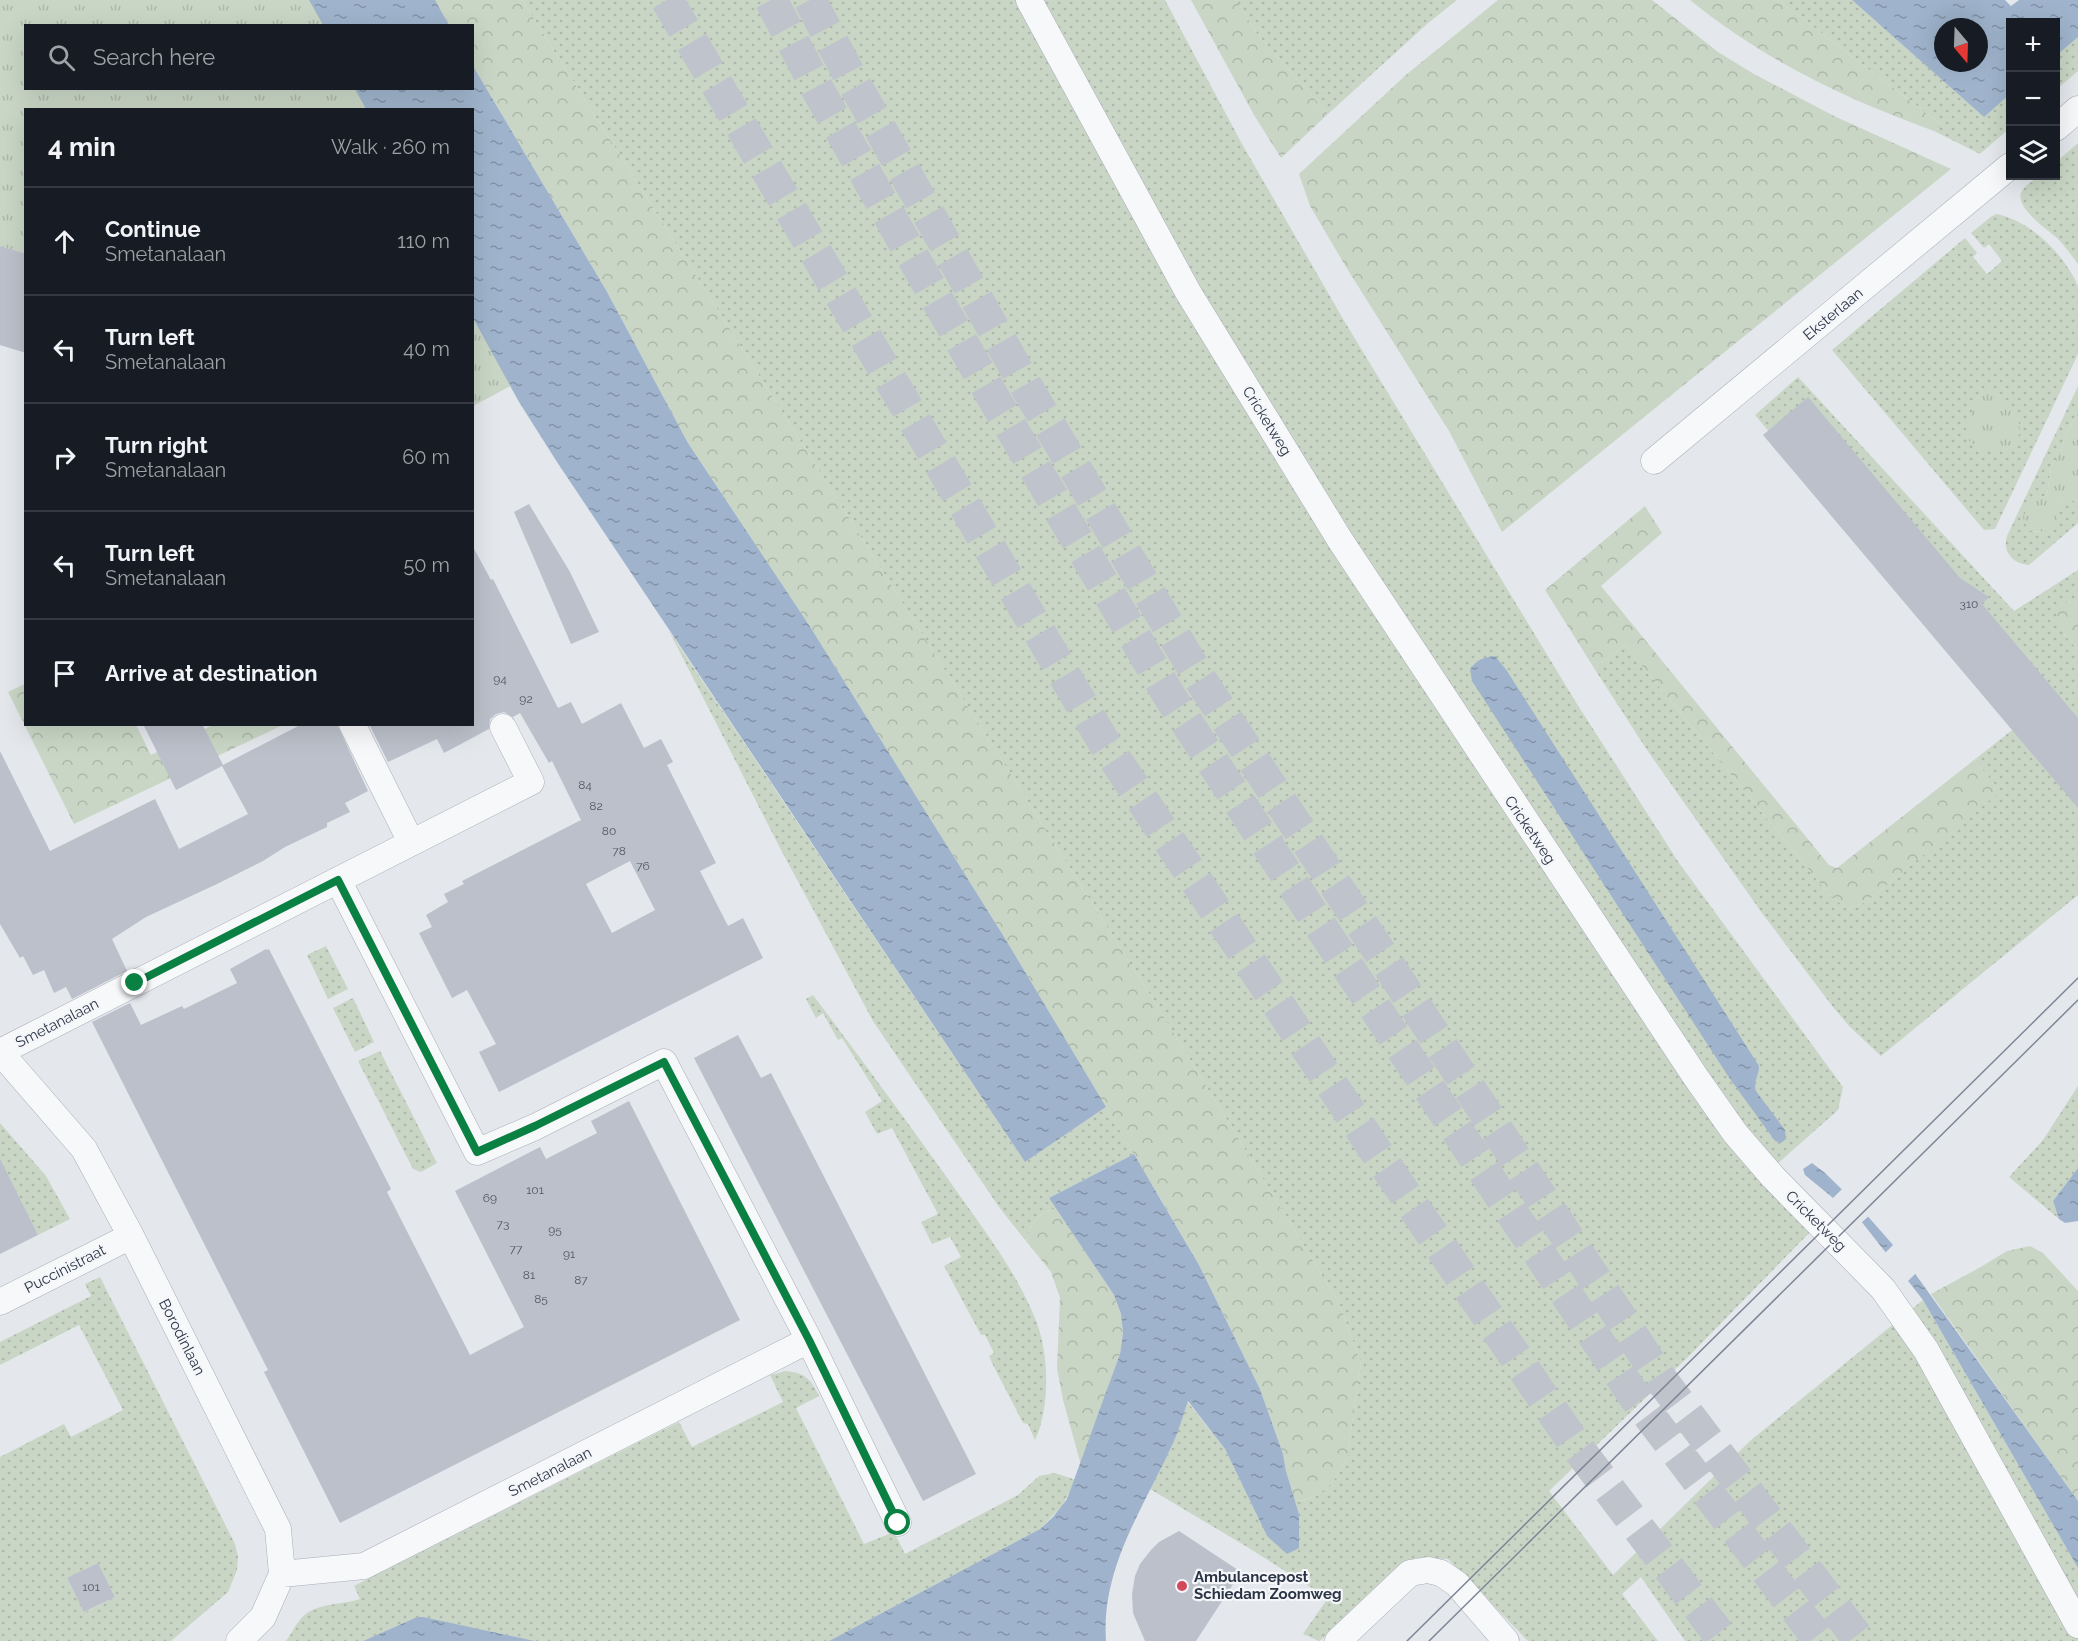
<!DOCTYPE html>
<meta charset="utf-8">
<style>
body{margin:0;font-family:Raleway,sans-serif;background:#242831;color:#f1f3f6}
.controls{position:absolute;right:18px;top:18px;display:grid;overflow:hidden;border-radius:0px;box-shadow:0 6px 24px #0002}
.controls button{width:54px;height:54px;display:grid;place-items:center;padding:0;border:0;border-bottom:2px solid #363941;background:#171b24;color:#f1f3f6;font:30px sans-serif}
.compass{position:absolute;left:1934px;top:18px;width:54px;height:54px;border-radius:50%;background:#171b24;box-shadow:0 6px 24px #0002;rotate:161deg}
.stop{position:absolute;width:18px;height:18px;margin:-14px;border:4px solid #0b8043;border-radius:50%;background:#fff}
.stop.end{background:#0b8043;border-color:#fff;box-shadow:0 2px 6px #0008}
.list{margin:0;padding:0;list-style:none}
h2{display:flex;justify-content:space-between;align-items:center;height:78px;margin:0;padding:0 24px;font-size:26px}
h2 small{font-size:20px;font-weight:400;color:#9ea1a6}
.list li{display:grid;grid-template-columns:39px 1fr auto;gap:18px;align-items:center;box-sizing:border-box;height:108px;padding:0 24px;border-top:2px solid #363941}
.list b{display:block;font-size:22px;white-space:nowrap}
.list p{margin:0;font-size:20px;white-space:nowrap;color:#9ea1a6}
.list em{font-size:20px;font-style:normal;color:#9ea1a6}
.icon{flex:none;width:33px;height:33px;fill:none;stroke:currentColor;stroke-width:2;stroke-linecap:round;stroke-linejoin:round}
.map{position:relative;flex:none;width:2078px;height:1641px;overflow:hidden}
.search{position:absolute;background:#171b24;box-shadow:0 6px 24px #0002;left:24px;top:24px;width:450px;height:66px;display:flex;align-items:center;gap:15px;box-sizing:border-box;padding:0 21px;border-radius:0px;color:#9ea1a6;font-size:22px}
.panel{position:absolute;background:#171b24;box-shadow:0 6px 24px #0002;left:24px;top:108px;width:450px;height:618px;border-radius:0px}
.map>svg:first-child{display:block}
</style>
<div class="map">
<svg width="2078" height="1641" viewBox="0 0 2078 1641">
<defs>
<pattern id="grass-dots" width="8" height="8" patternUnits="userSpaceOnUse" patternTransform="scale(1.5)"><rect width="8" height="8" fill="#c9d6c5"/><path d="M2 2h.1M6 6h.1" fill="none" stroke="#adb8ab" stroke-width="1.8" stroke-linecap="round"/></pattern>
<pattern id="forest-crowns" width="20" height="18" patternUnits="userSpaceOnUse" patternTransform="scale(1.5)"><rect width="20" height="18" fill="#c9d6c5"/><path d="M2 6a3 3 0 1 1 6 0M12 15a3 3 0 1 1 6 0" fill="none" stroke="#adb8ab"/></pattern>
<pattern id="park-tufts" width="24" height="20" patternUnits="userSpaceOnUse" patternTransform="scale(1.5)"><rect width="24" height="20" fill="#c9d6c5"/><path d="M3 7l-1-3M5 7V3M7 7l1-3M15 17l-1-3M17 17v-4M19 17l1-3" fill="none" stroke="#adb8ab"/></pattern>
<pattern id="water-ripples" width="26" height="14" patternUnits="userSpaceOnUse" patternTransform="scale(1.5)"><rect width="26" height="14" fill="#9fb4cc"/><path d="M2 4q2-2 4 0t4 0M15 11q2-2 4 0t4 0" fill="none" stroke="#8293a7"/></pattern>
</defs>
<rect width="100%" height="100%" fill="#e4e7ec"/>
<path fill="url(#grass-dots)" fill-rule="evenodd" d="M522,0h643l77,144 104,180 231,380 102,159 164,224 -5,23 -79,70 54,49 -124,127 -140,135 64,84 138,-135 172,-140 155,268v73h-393l-44,-64 -19,17 36,47h-130l-80,-82 -33,-1 -27,18 -57,57 -12,8 -16,-7 25,-36 -84,-53 -94,-56c15,-29 30,-56 37,-88l38,48 42,87 32,-22 -4,-13c25,0 43,-22 52,-43l14,-95 -22,-60 -177,-289z
M1236,0h221l-30,24 -99,90 -71,-80z
M1778,0h74l132,116 26,-22v34l-30,26 -46,-23 8,-6z
M2078,37v34l-22,19v-34z
M2078,143v121c-7,-9 -13,-18 -21,-26 -10,-9 -44,-31 -35,-47 3,-6 12,-11 18,-15h16v-14z
M1997,214c35,8 67,40 81,72v68l-83,175 -11,1 -152,-180 133,-112 12,15 -4,4 14,17 15,-13 -13,-17 -5,4 -13,-15 21,-17z
M1798,377l216,234 64,-41v34l-10,-3 -4,33 14,16v245l-197,161 -32,-30 -16,-19 -71,-94 -115,-163 -53,-82 31,-23 201,246 21,18 19,-7 134,-111 -26,-31 42,-33 -261,-312z
M2078,386v27l-12,21 -5,18 -10,15 -4,28 -7,3 -5,34h10l19,-31h10l4,-2v24l-49,42c-16,-1 -27,-13 -22,-29z
M669,631l356,531 81,-55 28,47 -85,44 7,10c-22,8 -23,12 -30,33l-27,-34 -126,-186 -93,-173z
M326,946l22,43 -20,10 -21,-44z
M813,995c46,61 91,122 135,184 32,46 69,92 89,144 12,33 13,85 -2,117l-7,-16 -5,-1 -30,-58 -4,-9 5,-3 -9,-18h-4l-37,-69 17,-9 -11,-20 -18,7 -11,-22 17,-8 -46,-86 -15,6 -12,-22 17,-11 -40,-63 -4,2 -15,-27 -7,5 -10,-19z
M353,998l21,44 -19,10 -22,-44z
M380,1051l57,112 -16,9 -8,-3 -55,-108z
M2078,1086v82l-25,33 6,18 -50,-42 34,-37z
M0,1123l46,53 24,43 -32,16 -38,-74z
M100,1277l135,267 3,12 -1,14 -9,22 -57,49h-171v-184l64,-33 7,13 52,-27 -44,-85 -79,40v-23l91,-46 -6,-12zM98,1563l17,34 -30,15 -18,-33z
M786,1371c19,2 25,8 33,25l-23,12 68,136 30,-12 11,22 113,-59 21,-19 16,-3 21,7 -14,26 -22,23 -211,112h-294l-118,-24 -54,24h-77c5,-6 8,-14 13,-20 14,-19 39,-15 61,-22l-6,-13 325,-164 13,25 91,-45 -13,-27z"/>
<path fill="url(#forest-crowns)" d="M435,0h87l640,1014 177,289 22,60 -14,95c-9,21 -27,43 -52,43l-9,-30 -3,-17 -23,-65 -61,-124 -36,-62 -157,-263 -197,-315 -121,-182 -82,-153 -133,-224 -1,-40 -23,-1z
M1191,0h45l21,34 71,80 -47,44 -27,-43z
M1498,0h154l66,52 36,22 80,42 117,53 -449,363 -53,-101 -103,-164 -36,-61 -11,-32 108,-100z
M1690,0h88l164,125 -8,6c-90,-33 -169,-70 -244,-131z
M1645,506l17,27 -61,53 228,279 8,3 137,-108 27,31 -135,111 -19,7 -21,-18 -201,-246 -31,23 -49,-78z
M2068,601l10,3v46l-14,-16 -8,-22z
M25,684l1,40 110,1 15,30 62,-30h70l-209,99 -66,-132z
M1056,1208l58,87 7,19 2,20 -3,20 -39,111 -18,-65 -6,-32 3,-70 -9,-26 -25,-31c7,-21 8,-25 30,-33z
M2030,1246l13,7 35,38v210l-147,-207 48,-26 28,-17z"/>
<path fill="url(#park-tufts)" d="M0,0h324l14,25 -312,1v62l348,1 11,20 -359,1 -1,144 -25,-8z
M472,266l61,108 -60,32h-1z
M1993,388c13,9 30,28 26,46 -1,5 -4,10 -6,14 -17,6 -39,2 -49,-13l15,-40 5,-6z
M2078,413v86l-4,2h-10l-12,25 -7,6 -14,-1 -7,-9 -1,-6 11,-16 13,-5 4,-28 10,-15 5,-18z"/>
<path fill="url(#water-ripples)" fill-rule="evenodd" d="M309,0h126l14,25h-126z
M1852,0h153l6,6 8,-6h59v37l-22,19v-34h-46v72l-26,23zM1943,27h36v36h-36z
M473,66l133,224 82,153 121,182 197,315 100,167 -81,55 -468,-700 -38,-60 -46,-84 -1,-208 -106,-1 -11,-20 117,-1z
M1495,656l12,15 252,395c0,10 -6,16 -3,25l29,39 1,9 -5,4 -6,-2 -47,-65 -256,-395 -2,-12c7,-9 13,-12 25,-13z
M1134,1154l65,111 61,124 23,65 3,17 13,43v34l-12,6 -20,-18 -42,-87 -37,-48c-5,14 -8,27 -14,40 -29,65 -73,125 -68,200h-277l211,-112 13,-12 14,-18 53,-145 3,-21 -2,-19 -7,-19 -65,-97z
M1812,1163l13,10 32,31 44,50 177,247v67l-155,-268 -62,-79 -56,-46 -2,-6z
M2078,1168v53l-13,2 -6,-4 -6,-18z
M417,1617h6l112,24h-172z"/>
<path fill="#e4e7ec" d="M1844,1187l27,27 -11,10 -30,-23z
M1896,1242l22,29 -12,12 -22,-29z"/>
<path fill="#bbc0ca" fill-rule="evenodd" d="M0,246l26,8v99l-26,-8z
M1808,397l152,181 29,19 -7,7 96,114v90l-315,-373z
M529,504l41,68 29,60 -28,12 -57,-132z
M472,545l19,35 2,-1 65,129 13,-6 11,22 39,-21 23,45 17,-9 12,23 -6,3 49,98 -16,8 28,55 15,-8 20,40 -264,134 -20,-40 17,-8 -29,-54 -15,8 -33,-65 13,-6 -6,-12 22,-13 -4,-8 20,-10 -2,-3 119,-61 -29,-59 -3,2 -29,-50 -7,4 -9,-5 -8,2 -6,5 -1,10 -45,24 -7,-14 -49,23 -19,-38h103zM630,861l25,49 -43,23 -26,-49z
M143,724h59l21,41 79,-41h35l31,67 -23,12 5,9 -23,11v4l-42,20 -22,14 -46,23 -71,33 -34,22 15,32 -55,28 -6,-12 -12,6 -10,-23 -11,5 -10,-19 -3,2 -20,-34v-173l50,100 105,-52 24,50 69,-35 -26,-48 -46,24z
M266,949v1l3,-1 122,240 -4,3 83,163 54,-28 -69,-136 85,-44 6,12 51,-26 -6,-12 38,-20 111,219 -400,203 -76,-151 4,-2 -176,-348 38,-19 11,22 41,-19 2,3 53,-26 -7,-14z
M738,1035l23,43 10,-5 205,401 -53,27 -229,-443z
M0,1159l38,76 -38,19z
M1179,1531l62,41 -45,69h-51l-12,-28 -1,-19 3,-18 5,-12 11,-14 8,-8z
M98,1563l17,34 -31,15 -17,-34z"/>
<g fill="none" stroke-linecap="round" stroke-linejoin="round">
<path stroke="#bfc3cb" stroke-width="33" stroke-dasharray="33 16" stroke-linecap="butt" d="M667,0l438,744 270,406 199,293 150,198
M771,0l48,92 83,146 95,166 173,293 159,242 306,458 185,244
M810,0l40,76 176,310 174,293 460,699 200,263"/>
<defs>
<path id="minor" d="M1029,0l159,292 152,248 355,536 40,57 38,44 110,112 43,61 152,275
M2056,128l22,-19
M1654,461l356,-295
M352,724l59,118
M338,880l139,272 58,-25 129,-65 145,278 89,183
M0,1052l84,97 47,87 147,293 4,45 -19,43 -24,24
M0,1052l531,-270 -28,-55
M0,1302l131,-66
M282,1574l82,-8 445,-226
M1338,1641l72,-68 18,-3 13,3 16,11 49,57"/>
</defs>
<use href="#minor" stroke="#a9aeb7" stroke-width="27"/>
<use href="#minor" stroke="#f7f8fa" stroke-width="26"/>
<path stroke="#7d8696" stroke-width="1.5" d="M1407,1641l671,-663
M1429,1641l649,-641"/>
</g>
<g fill="none" stroke-linecap="round" stroke-linejoin="round">
<path stroke="#0b8043" stroke-width="8" d="M135,983l203,-103 139,272 58,-26 129,-64 145,278 89,183"/>
</g>
<circle fill="#d1495b" stroke="#f4f6f9" stroke-width="2" cx="1182" cy="1586" r="6"/>
<g text-anchor="middle" dominant-baseline="central" stroke-width="4.5" stroke-linejoin="round" paint-order="stroke">
<g font-size="12" fill="#4f5766">
<text x="1969" y="604">310</text>
<text x="500" y="679">94</text>
<text x="526" y="699">92</text>
<text x="585" y="785">84</text>
<text x="596" y="806">82</text>
<text x="609" y="831">80</text>
<text x="619" y="851">78</text>
<text x="643" y="866">76</text>
<text x="535" y="1190">101</text>
<text x="490" y="1198">69</text>
<text x="503" y="1224">73</text>
<text x="555" y="1230">95</text>
<text x="516" y="1249">77</text>
<text x="569" y="1254">91</text>
<text x="529" y="1275">81</text>
<text x="581" y="1280">87</text>
<text x="541" y="1299">85</text>
<text x="91" y="1587">101</text>
</g>
<g font-size="15" fill="#2b3445" stroke="#f4f6f9">
<text transform="translate(1833 314) rotate(-40)">Eksterlaan</text>
<text transform="translate(1267 421) rotate(58)">Cricketweg</text>
<text transform="translate(1530 830) rotate(56)">Cricketweg</text>
<text transform="translate(57 1023) rotate(-27)">Smetanalaan</text>
<text transform="translate(1816 1221) rotate(45)">Cricketweg</text>
<text transform="translate(65 1269) rotate(-27)">Puccinistraat</text>
<text transform="translate(182 1337) rotate(63)">Borodinlaan</text>
<text transform="translate(550 1472) rotate(-27)">Smetanalaan</text>
</g>
<g font-size="15" font-weight="bold" fill="#2b3445" stroke="#f4f6f9" text-anchor="start">
<text x="1194" y="1577">Ambulancepost<tspan x="1194" dy="17">Schiedam Zoomweg</tspan></text>
</g>
</g>
</svg>
<div class="controls">
<button>+</button>
<button>−</button>
<button><svg class="icon" aria-label="layers" viewBox="0 0 24 24"><path d="M12 4l9 5-9 5-9-5zM3 14l9 5 9-5"/></svg></button>
</div>
<svg class="compass" viewBox="-18 -18 36 36"><path d="M0-13l5 13h-10z" fill="#e53935"/><path d="M0 13l5-13h-10z" fill="#9ea1a6"/></svg>
<div class="stop" style="left:898px;top:1523px"></div>
<div class="stop end" style="left:135px;top:983px"></div>
<div class="search"><svg class="icon" aria-label="search" viewBox="0 0 24 24"><circle cx="10" cy="10" r="6"/><path d="M15 15l6 6"/></svg>Search here</div>
<section class="panel">
<h2>4 min<small>Walk · 260 m</small></h2>
<ul class="list">
<li><svg class="icon" aria-label="ahead" viewBox="0 0 24 24"><path d="M12 20V5M6 11l6-6 6 6"/></svg><div><b>Continue</b><p>Smetanalaan</p></div><em>110 m</em></li>
<li><svg class="icon" aria-label="left" viewBox="0 0 24 24"><path d="M17 20v-9H6M10 6l-5 5 5 5"/></svg><div><b>Turn left</b><p>Smetanalaan</p></div><em>40 m</em></li>
<li><svg class="icon" aria-label="right" viewBox="0 0 24 24"><path d="M7 20v-9h11M14 6l5 5-5 5"/></svg><div><b>Turn right</b><p>Smetanalaan</p></div><em>60 m</em></li>
<li><svg class="icon" aria-label="left" viewBox="0 0 24 24"><path d="M17 20v-9H6M10 6l-5 5 5 5"/></svg><div><b>Turn left</b><p>Smetanalaan</p></div><em>50 m</em></li>
<li><svg class="icon" aria-label="arrive" viewBox="0 0 24 24"><path d="M6 21V4h12l-3 4 3 4H6"/></svg><div><b>Arrive at destination</b></div></li>
</ul>
</section>
</div>
